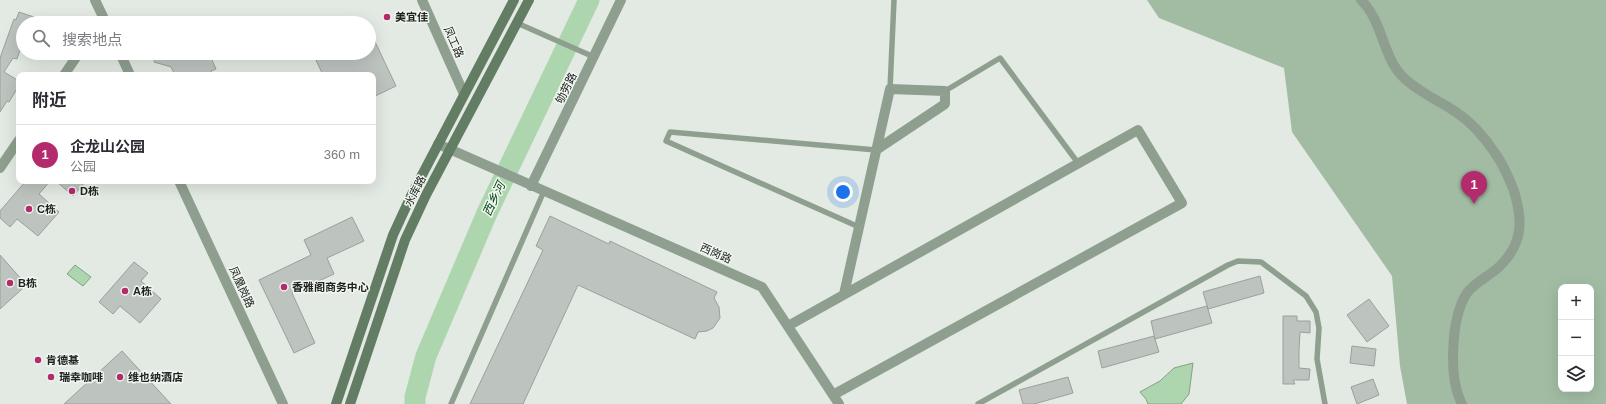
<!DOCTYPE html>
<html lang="zh">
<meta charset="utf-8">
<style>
body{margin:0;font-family:Helvetica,"Noto Sans SC",sans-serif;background:#f2f2f3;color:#2b2b33}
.controls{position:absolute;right:12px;bottom:12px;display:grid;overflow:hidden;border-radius:8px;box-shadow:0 4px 16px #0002}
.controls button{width:36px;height:36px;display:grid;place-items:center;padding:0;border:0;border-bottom:1px solid #e1e1e2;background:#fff;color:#2b2b33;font:20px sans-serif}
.you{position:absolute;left:843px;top:192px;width:14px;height:14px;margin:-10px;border:3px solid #fff;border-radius:50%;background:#1a73e8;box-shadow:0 0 0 6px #1a73e833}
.badge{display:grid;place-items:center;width:26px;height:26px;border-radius:50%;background:#b32b6c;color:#fff;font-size:13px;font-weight:700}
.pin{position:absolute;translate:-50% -33px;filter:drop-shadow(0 1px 2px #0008)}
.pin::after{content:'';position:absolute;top:21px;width:14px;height:12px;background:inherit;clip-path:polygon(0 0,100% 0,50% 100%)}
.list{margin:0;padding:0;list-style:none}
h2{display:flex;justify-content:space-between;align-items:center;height:52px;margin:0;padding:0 16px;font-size:17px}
h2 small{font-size:13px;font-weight:400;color:#7c7c81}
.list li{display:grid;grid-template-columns:26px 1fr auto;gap:12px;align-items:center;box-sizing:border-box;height:60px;padding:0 16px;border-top:1px solid #e1e1e2}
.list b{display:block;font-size:15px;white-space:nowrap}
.list p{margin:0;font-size:13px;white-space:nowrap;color:#7c7c81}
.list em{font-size:13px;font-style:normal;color:#7c7c81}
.icon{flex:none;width:22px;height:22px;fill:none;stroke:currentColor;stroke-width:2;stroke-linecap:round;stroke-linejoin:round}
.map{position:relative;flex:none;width:1606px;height:404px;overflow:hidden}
.search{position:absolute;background:#fff;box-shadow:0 4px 16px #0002;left:16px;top:16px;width:360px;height:44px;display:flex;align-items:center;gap:10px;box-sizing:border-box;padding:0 14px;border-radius:22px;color:#7c7c81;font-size:15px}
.panel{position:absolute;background:#fff;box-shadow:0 4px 16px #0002;left:16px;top:72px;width:360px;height:112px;border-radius:8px}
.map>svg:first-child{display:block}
</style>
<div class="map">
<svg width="1606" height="404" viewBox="0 0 1606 404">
<rect width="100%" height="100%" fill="#e3e9e3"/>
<path fill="#a2bca3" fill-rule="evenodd" d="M1147,0h459v404h-199l-7,-38 -8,-90 -100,-144 -8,-64 -125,-50zM1561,287h30v102h-30z"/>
<path fill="#add6af" stroke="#83a084" d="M75,265l16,12 -8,9 -16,-12z
M1193,363l-4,31 -8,10h-33l-2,-5 -6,-7 20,-11 14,-13z"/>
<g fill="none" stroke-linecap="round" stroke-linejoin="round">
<path stroke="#add6af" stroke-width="21" d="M415,404v-7l11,-41 61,-143 102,-213"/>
</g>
<path fill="#bdc3be" stroke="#9aa09a" d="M19,12l27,9v2h-23v29l-3,-2 -3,9 -4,-1 -9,14 15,9 -3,4 2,2 -9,15 -2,-1 -7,11v-54l14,-39 2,1z
M369,29l27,57 -23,11v-22h-50l-9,-19 7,-3h48z
M156,53h53l7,16 -5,2 2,4h-38l-4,-8 -17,-5z
M26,181h24l-11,13 20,18 -21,24 -21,-17 -7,8 -10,-9v-7z
M56,181h30l-13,15z
M550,216l59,28 1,-3 107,51 -3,6 5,9 1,11 -7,10 -6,3 -9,1 -3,7 -117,-54 -55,119h-53l73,-154 -7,-4z
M352,217l12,24 -37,17 7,16 -42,19 23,50 -21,10 -35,-73 52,-25 -7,-15z
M0,255l23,26 -5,4 4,4 -22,20z
M134,262l14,11 -7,8 20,18 -21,24 -20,-17 -7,8 -14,-12z
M1260,276l4,17 -56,16 -5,-17z
M1369,299l20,27 -22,16 -20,-27z
M1207,306l5,17 -57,16 -4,-18z
M1283,316h14v5h13v12l-10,-1 -1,18v18l11,1 -1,11h-16l2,4h-12z
M1154,336l5,16 -57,16 -4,-17z
M1352,346l24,3 -2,17 -24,-3z
M122,351l49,53h-107z
M1068,377l5,16 -39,11h-11l-4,-14z
M1373,379l6,16 -22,9 -6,-17z"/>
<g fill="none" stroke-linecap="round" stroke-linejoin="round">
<path stroke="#8e9f8f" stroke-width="5.5" d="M517,23l77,34
M890,89l4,-89
M945,91l55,-33 78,105
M859,227l-193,-86 4,-9 206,18
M451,404l93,-213
M978,404l250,-139 10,-4 23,1 45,34 10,16 3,16 -2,31 8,45"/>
<path stroke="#8e9f8f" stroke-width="10" d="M95,0l11,23
M422,0l42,94
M1361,0c22,21 21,56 42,77 15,15 35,23 53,35 15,10 29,26 39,41 8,11 14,25 19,38 9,30 9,52 -14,75 -10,10 -24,15 -33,27 -16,24 -19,85 -5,111
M120,53l10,22
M64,75l15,-22
M438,144l324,143 77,117
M0,168l19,-28
M179,181l104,223
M531,186l90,-186
M844,294l46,-205 55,2v13l-69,46
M788,326l350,-196 44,73 -349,192"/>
<path stroke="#637c64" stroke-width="10" d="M336,404l57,-169 18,-39 103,-196
M350,404l55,-164 21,-45 103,-195"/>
</g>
<g fill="#b32b6c" stroke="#f0f6f0" stroke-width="1.5">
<circle cx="387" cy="17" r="4"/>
<circle cx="72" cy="191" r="4"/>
<circle cx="29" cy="209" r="4"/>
<circle cx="10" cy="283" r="4"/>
<circle cx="284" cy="287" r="4"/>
<circle cx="125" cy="291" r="4"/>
<circle cx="38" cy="360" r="4"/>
<circle cx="51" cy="377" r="4"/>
<circle cx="120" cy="377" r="4"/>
</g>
<g text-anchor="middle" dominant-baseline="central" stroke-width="3" stroke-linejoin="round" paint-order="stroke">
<g font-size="11" font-weight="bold" fill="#212321" stroke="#f0f6f0" text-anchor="start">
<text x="395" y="17">美宜佳</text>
<text x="80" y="191">D栋</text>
<text x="37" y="209">C栋</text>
<text x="18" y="283">B栋</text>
<text x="292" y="287">香雅阁商务中心</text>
<text x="133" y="291">A栋</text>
<text x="46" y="360">肯德基</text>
<text x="59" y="377">瑞幸咖啡</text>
<text x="128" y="377">维也纳酒店</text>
</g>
<g font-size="11" fill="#212321" stroke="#f0f6f0">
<text transform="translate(454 42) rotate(66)">凤工路</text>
<text transform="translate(566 88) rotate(-64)">劬劳路</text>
<text transform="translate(415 191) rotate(-63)">水库路</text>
<text transform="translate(716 253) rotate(24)">西岗路</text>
<text transform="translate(242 287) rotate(65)">凤凰岗路</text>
</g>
<g font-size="12" font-style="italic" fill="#003f0e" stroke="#f0f6f0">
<text transform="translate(494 199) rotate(-65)">西乡河</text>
</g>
</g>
</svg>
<div class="controls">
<button>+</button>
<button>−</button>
<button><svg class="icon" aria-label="layers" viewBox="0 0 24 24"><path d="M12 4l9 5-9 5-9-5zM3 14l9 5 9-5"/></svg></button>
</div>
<div class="you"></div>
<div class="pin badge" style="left:1474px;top:204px">1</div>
<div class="search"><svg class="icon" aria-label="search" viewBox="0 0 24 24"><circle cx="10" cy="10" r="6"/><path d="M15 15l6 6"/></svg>搜索地点</div>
<section class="panel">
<h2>附近<small></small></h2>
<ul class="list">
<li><span class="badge">1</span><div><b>企龙山公园</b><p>公园</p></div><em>360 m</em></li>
</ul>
</section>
</div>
